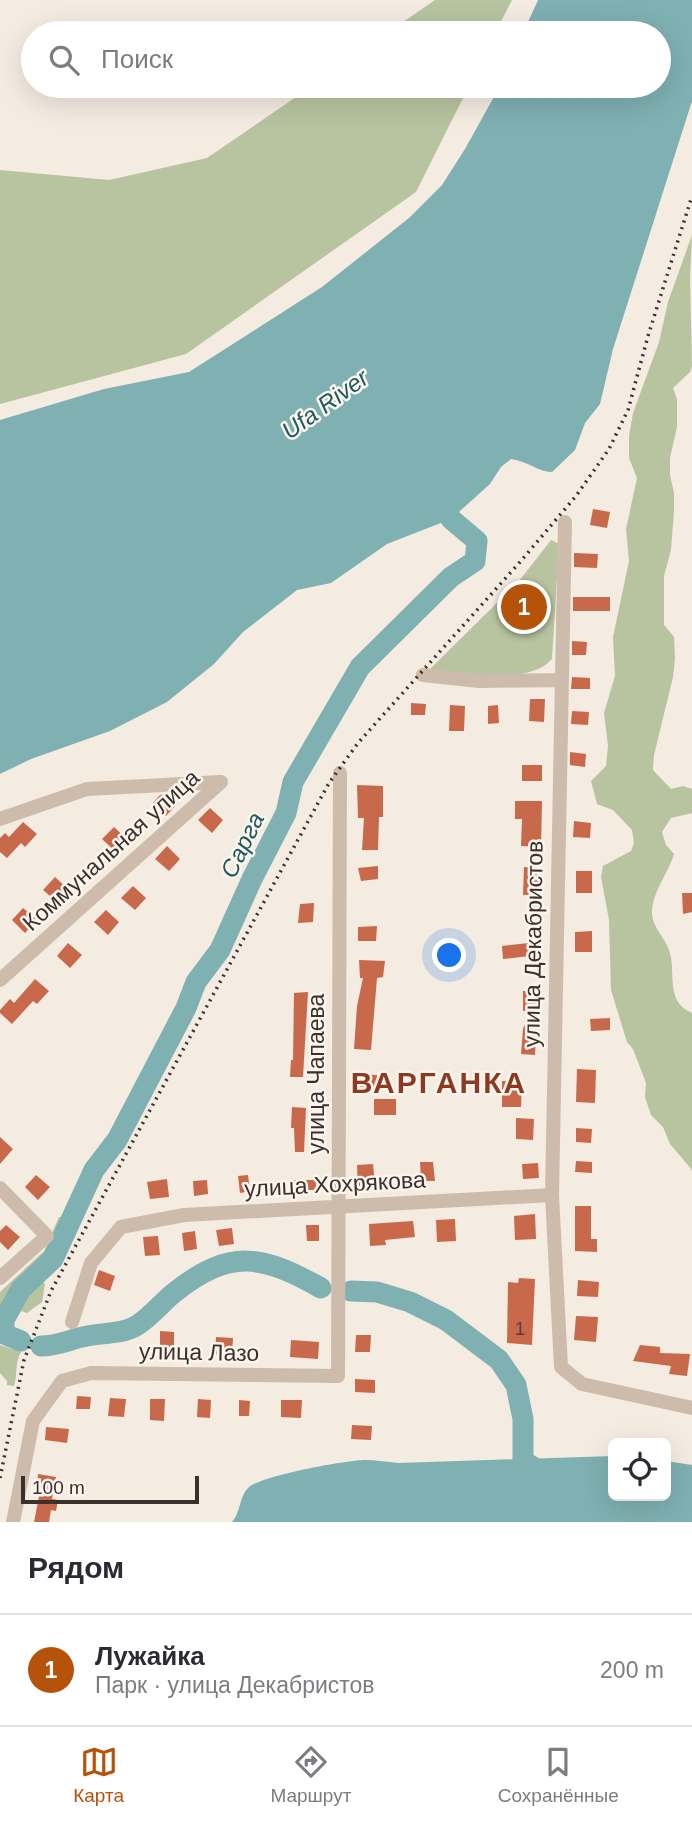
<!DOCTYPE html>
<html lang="ru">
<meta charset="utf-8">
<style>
body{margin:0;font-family:Helvetica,sans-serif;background:#f2f2f3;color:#2b2b33}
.controls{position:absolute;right:21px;bottom:21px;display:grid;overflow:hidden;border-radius:10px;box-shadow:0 7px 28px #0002}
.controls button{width:63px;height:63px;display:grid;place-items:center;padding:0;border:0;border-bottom:2px solid #e1e1e2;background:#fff;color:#2b2b33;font:35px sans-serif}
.scale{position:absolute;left:21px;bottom:18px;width:178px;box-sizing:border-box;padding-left:7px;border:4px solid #3b302b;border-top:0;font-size:19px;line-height:24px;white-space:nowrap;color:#3b302b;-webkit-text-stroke:5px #fbf5ee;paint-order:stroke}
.you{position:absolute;left:450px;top:956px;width:24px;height:24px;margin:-18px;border:5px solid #fff;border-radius:50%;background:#1a73e8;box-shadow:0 0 0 10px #1a73e833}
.badge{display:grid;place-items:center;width:46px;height:46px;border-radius:50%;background:#b45309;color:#fff;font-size:23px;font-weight:700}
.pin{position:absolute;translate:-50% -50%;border:4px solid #fff;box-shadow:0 2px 7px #0006}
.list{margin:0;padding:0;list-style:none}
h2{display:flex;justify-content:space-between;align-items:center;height:91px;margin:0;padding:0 28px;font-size:30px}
h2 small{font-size:23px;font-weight:400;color:#7c7c81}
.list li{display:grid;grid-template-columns:46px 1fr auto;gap:21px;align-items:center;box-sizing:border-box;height:112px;padding:0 28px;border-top:2px solid #e1e1e2}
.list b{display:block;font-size:26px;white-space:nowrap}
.list p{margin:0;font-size:23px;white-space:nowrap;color:#7c7c81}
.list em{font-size:23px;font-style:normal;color:#7c7c81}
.icon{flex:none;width:38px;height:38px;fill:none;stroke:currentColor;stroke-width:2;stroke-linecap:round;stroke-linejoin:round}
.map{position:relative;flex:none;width:692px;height:1522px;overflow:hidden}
.search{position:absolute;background:#fff;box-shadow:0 7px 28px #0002;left:21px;right:21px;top:21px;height:77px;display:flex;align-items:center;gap:18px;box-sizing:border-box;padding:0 24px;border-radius:38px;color:#7c7c81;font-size:26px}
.sheet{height:203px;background:#fff}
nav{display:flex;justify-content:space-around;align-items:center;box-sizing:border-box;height:98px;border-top:2px solid #e1e1e2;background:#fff;font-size:19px;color:#7c7c81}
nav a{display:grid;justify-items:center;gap:4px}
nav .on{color:#b45309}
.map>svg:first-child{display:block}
</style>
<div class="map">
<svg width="692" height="1522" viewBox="0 0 692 1522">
<rect width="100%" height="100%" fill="#f4ebe1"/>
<path fill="#b8c4a0" d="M435,0h77l-17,33h-108z
M312,86h157l-53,106 -230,162 -186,50v-234l109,10 98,-22z
M692,235l-2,43 2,88 -2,6 -17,16 4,11v28l-7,31v17l4,18v18l-3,39 -7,26v49l10,12 1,22 -2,18 -19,78 -1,15 18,19 12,-3 9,3v24l-21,5 -9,14 4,13 8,9c-6,20 -20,35 -22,56 -1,16 12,26 17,40 8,23 -5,51 23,63v157l-22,-26 -7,-17 -12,-12 -6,-18 1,-14 -13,-34 -6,-7 -16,-52 -2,-70 -8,-43 2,-11 28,-15 3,-8 -2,-13 -19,-20 -16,-6 -6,-23 15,-15 2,-20 -4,-33 11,-37 -2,-39 16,-76 -3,-32 11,-51 -8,-20v-23l4,-22 26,-71 9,-40z
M551,540l8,4 -7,115c-23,27 -90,14 -122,10l89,-88z
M59,1217l14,1 3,6 -12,9v11l-6,11c-10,3 -20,9 -22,20l9,9 -3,18 -15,11 -10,-3 -4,3 -6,18 -5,-5 2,-16 -4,-2v-16l44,-41z
M0,1345l12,4 4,-1 5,4c-7,13 -3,22 -7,34l-7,-1v-4l-7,-8z"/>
<path fill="#7fb0b2" d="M538,0h154v101l-79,248 -13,55 -15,19 -10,27 -23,22c-14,0 -24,-11 -41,-13l-10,8 -11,17 -39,35 -64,25 -56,39 -34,7 -54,42 -29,32 -47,38 -57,29 -79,28 -31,15v-354l104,-31 85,-17 133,-85 87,-69 33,-33 23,-36 35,-63h159v-53h-136z
M613,1456v40h53v-35l26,4v57h-460c9,-10 7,-25 16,-34 11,-12 99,-28 117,-28 11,0 22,2 33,3z"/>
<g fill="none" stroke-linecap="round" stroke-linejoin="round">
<path stroke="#7fb0b2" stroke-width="21" d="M351,1291l26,1 33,10 36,18 53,40 17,25 7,34v42l22,13
M21,1341l-17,-7v-14l17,-31 32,-30 41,-89 23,-30 69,-132 10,-26 24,-32 32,-71 34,-66 7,-31 67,-115 91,-90 24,-16 2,-20 -26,-22 -15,-22
M41,1346c18,0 29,-7 46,-10 14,-3 34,-2 47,-9 14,-7 28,-25 41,-35 56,-44 87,-37 146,-4"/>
</g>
<path fill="#c8694b" d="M593,509l17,3 -3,16 -17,-3z
M574,553l24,1 -1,14 -23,-1z
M573,597h37v14h-37z
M572,641l15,1 -1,13h-14z
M572,677l18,1v11h-19z
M530,699h15l-1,23 -15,-1z
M411,703l15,1 -1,11h-14z
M450,705l15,1 -1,25h-15z
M498,705l1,18 -11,1v-18z
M572,711l17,1 -1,13 -17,-1z
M570,752l16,2 -1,13 -15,-2z
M522,765h20v16h-20z
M357,785l26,1v31h-4l-1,33h-16l2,-32h-6z
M168,794l10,9 -12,13 -13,-13 7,-8z
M515,801h27l-1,46 -20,-1 1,-27h-7z
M210,808l13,12 -11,13 -14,-13z
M574,821l17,2 -1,15 -17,-1z
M23,822l14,12 -12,13 -4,-4 -14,15 -7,-6v-14l5,-5 4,4z
M114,827l13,12 -11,13 -14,-13z
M167,846l13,13 -11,12 -14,-12z
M378,866v13l-17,2 -3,-13z
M524,867l17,1 -1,27h-17z
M576,871h16v22h-16z
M55,877l13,12 -11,13 -14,-12z
M133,886l13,12 -11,12 -14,-12z
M682,893h10v19l-9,2z
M314,903l-1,19 -15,1 2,-19z
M23,908l14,12 -12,13 -13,-13z
M106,910l13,12 -11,13 -14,-13z
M377,926l-1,15h-18v-14z
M592,931v21h-17v-20z
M68,943l14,12 -12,13 -13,-12z
M529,943l1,13 -27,3 -1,-13z
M359,960l26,1 -2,16 -6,1 -6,72 -17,-1 3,-43 6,-28h-3z
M35,979l14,12 -12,13 -4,-3 -21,23 -12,-11v-3l10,-11 4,4z
M523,991h15l-3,64 -14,-1 2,-25 8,-18h-8z
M308,992l-5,85h-13l1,-17h2l1,-67z
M610,1018v12l-19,1 -1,-12z
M577,1069l19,1 -1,33 -19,-1z
M355,1074l22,1 -1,13 -21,-1z
M502,1081h20l-1,26h-19z
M374,1099h22v16h-22z
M292,1107l14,1 -2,44h-9l-1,-24h-3z
M516,1118l18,1 -1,21 -17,-1z
M576,1128l16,1 -1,14 -15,-1z
M0,1137l13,12 -13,15z
M576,1161l16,1v11l-17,-1z
M420,1162h13l2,19h-14z
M538,1163l1,15 -16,1 -1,-15z
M373,1164l2,20 -17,2 -1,-21z
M36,1175l14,12 -12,13 -13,-13z
M248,1175l2,16 -10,2 -2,-17z
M167,1179l2,18 -19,2 -3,-17z
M207,1180l1,14 -14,2 -1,-15z
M294,1180h22v10h-21z
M575,1206h16v33h6v13l-22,-1z
M535,1214l1,25 -21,1 -1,-24z
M455,1219l1,22 -19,1 -1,-22z
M413,1221l2,16 -30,3 1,5 -16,1 -1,-22z
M6,1225l14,12 -12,13 -8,-8v-11z
M306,1225h13v16h-12z
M232,1228l2,16 -15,2 -3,-16z
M195,1231l2,18 -13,2 -2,-18z
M158,1236l2,19 -15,1 -2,-19z
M99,1270l16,6 -5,15 -16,-6z
M519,1278l16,1 -3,66 -25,-2 1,-61 10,1z
M578,1280l21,2 -1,15 -21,-1z
M576,1316l22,1 -2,25 -22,-2z
M160,1331l14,1v21l-14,-1z
M356,1335h15l-1,17h-15z
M216,1337l17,1 -1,17 -17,-1z
M291,1340l28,2 -1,17 -28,-2z
M640,1345l20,2v6l30,1 -3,22 -18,-2 2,-8 -38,-5z
M355,1379l20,1v13l-20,-1z
M77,1396l14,1 -1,12h-14z
M110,1398l16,1 -2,18 -16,-1z
M150,1399h15l-1,22 -14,-1z
M198,1399l13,1 -1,18 -13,-1z
M239,1400l11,1 -1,15h-10z
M281,1400h21l-1,18 -20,-1z
M352,1425l20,1 -1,14 -20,-1z
M46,1427l23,2 -2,14 -22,-3z
M38,1474l18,3 -4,22 6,1 -2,11 -5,-1 -2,12h-15l7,-36 -4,-1z"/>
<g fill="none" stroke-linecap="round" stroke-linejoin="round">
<path stroke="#cdbbac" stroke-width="14" d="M565,522l-13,673 9,172 21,17 110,24
M423,675l56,6 82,-1
M0,819l87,-30 134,-7
M0,980l221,-198
M0,1188l47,48 -47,42
M72,1322l19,-59 30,-36 63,-12 368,-20
M13,1522l20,-101 29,-40 29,-8 247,3 2,-603"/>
<path stroke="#3b302b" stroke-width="3.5" stroke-dasharray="2 5" stroke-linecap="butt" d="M0,1478l24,-118 27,-69 278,-508 29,-40 162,-181 56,-66 33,-47 19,-39 20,-74 44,-140"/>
</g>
<g text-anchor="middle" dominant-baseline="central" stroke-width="5" stroke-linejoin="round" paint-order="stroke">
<g font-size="19" fill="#5e3e33">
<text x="520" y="1328">1</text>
</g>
<g font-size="23" fill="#3b302b" stroke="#fbf5ee">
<text transform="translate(111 850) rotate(-42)">Коммунальная улица</text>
<text transform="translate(533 944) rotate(-89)">улица Декабристов</text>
<text transform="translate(316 1074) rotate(-90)">улица Чапаева</text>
<text transform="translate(335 1184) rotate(-3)">улица Хохрякова</text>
<text transform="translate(199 1352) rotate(1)">улица Лазо</text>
</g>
<g font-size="24" font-style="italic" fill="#1f5a5e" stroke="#fbf5ee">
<text transform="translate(325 404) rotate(-36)">Ufa River</text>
<text transform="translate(242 845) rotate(-64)">Сарга</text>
</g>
<g font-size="30" font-weight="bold" letter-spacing="2" fill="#8c3b22" stroke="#fbf5ee">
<text x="439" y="1082">ВАРГАНКА</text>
</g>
</g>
</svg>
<div class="controls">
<button><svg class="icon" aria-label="locate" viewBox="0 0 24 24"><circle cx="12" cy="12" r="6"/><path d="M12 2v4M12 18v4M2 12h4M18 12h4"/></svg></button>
</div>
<div class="scale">100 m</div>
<div class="you"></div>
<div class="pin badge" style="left:524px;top:607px">1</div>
<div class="search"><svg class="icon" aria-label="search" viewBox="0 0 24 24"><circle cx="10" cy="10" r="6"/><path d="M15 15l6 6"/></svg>Поиск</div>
</div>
<section class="sheet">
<h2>Рядом<small></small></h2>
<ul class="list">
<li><span class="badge">1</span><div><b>Лужайка</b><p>Парк · улица Декабристов</p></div><em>200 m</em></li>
</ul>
</section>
<nav>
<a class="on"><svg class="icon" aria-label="map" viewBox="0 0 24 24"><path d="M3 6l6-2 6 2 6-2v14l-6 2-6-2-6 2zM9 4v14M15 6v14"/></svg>Карта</a>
<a><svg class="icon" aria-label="directions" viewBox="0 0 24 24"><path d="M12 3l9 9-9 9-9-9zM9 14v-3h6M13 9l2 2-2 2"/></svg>Маршрут</a>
<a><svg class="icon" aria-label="saved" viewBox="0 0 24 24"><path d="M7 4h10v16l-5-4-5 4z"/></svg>Сохранённые</a>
</nav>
